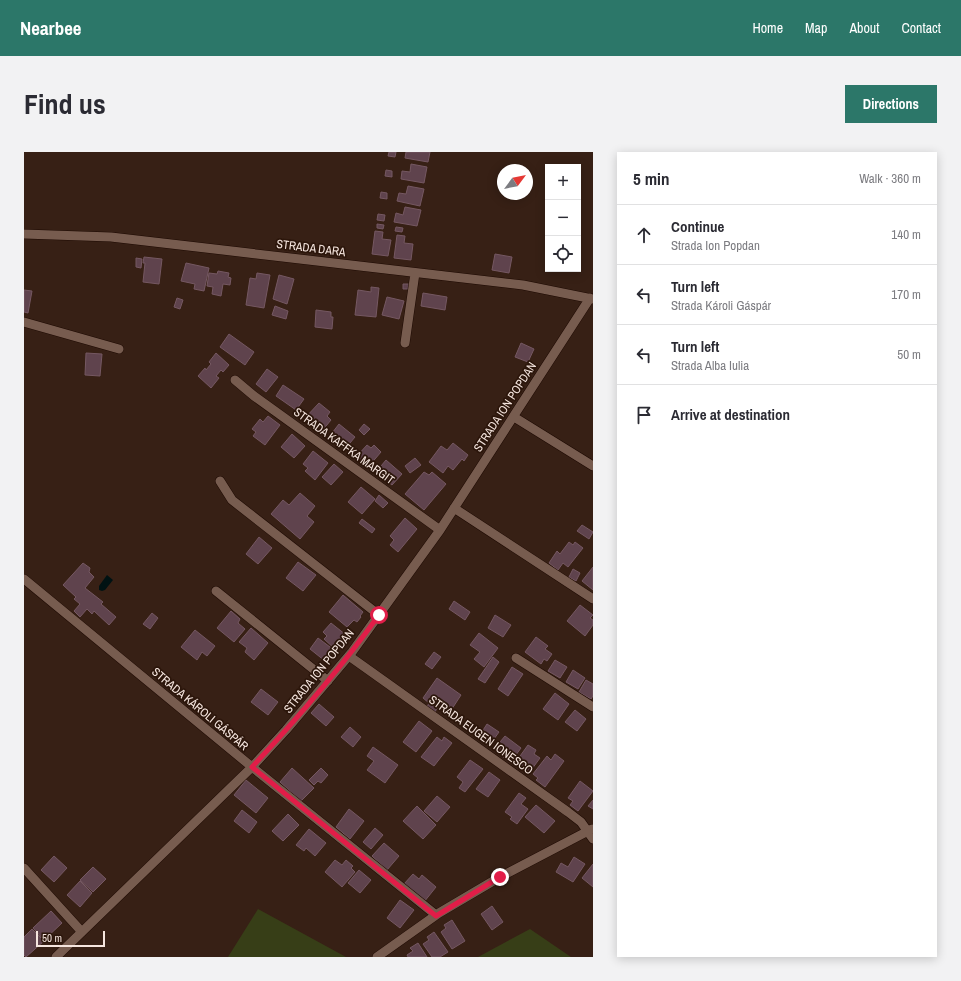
<!DOCTYPE html>
<meta charset="utf-8">
<style>
body{margin:0;font-family:"Archivo Narrow",sans-serif;background:#f2f2f3;color:#2b2b33}
.controls{position:absolute;right:12px;top:12px;display:grid;overflow:hidden;border-radius:0px;box-shadow:0 2px 10px #0003}
.controls button{width:36px;height:36px;display:grid;place-items:center;padding:0;border:0;border-bottom:1px solid #e1e1e2;background:#fff;color:#2b2b33;font:20px sans-serif}
.compass{position:absolute;left:473px;top:12px;width:36px;height:36px;border-radius:50%;background:#fff;box-shadow:0 2px 10px #0003;rotate:58deg}
.scale{position:absolute;left:12px;bottom:10px;width:69px;box-sizing:border-box;padding-left:4px;border:2px solid #f5e5de;border-top:0;font-size:11px;line-height:14px;white-space:nowrap;color:#f5e5de;-webkit-text-stroke:3px #2c160b;paint-order:stroke}
.stop{position:absolute;width:12px;height:12px;margin:-9px;border:3px solid #e11d48;border-radius:50%;background:#fff}
.stop.end{background:#e11d48;border-color:#fff;box-shadow:0 1px 4px #0008}
.list{margin:0;padding:0;list-style:none}
h2{display:flex;justify-content:space-between;align-items:center;height:52px;margin:0;padding:0 16px;font-size:17px}
h2 small{font-size:13px;font-weight:400;color:#7c7c81}
.list li{display:grid;grid-template-columns:26px 1fr auto;gap:12px;align-items:center;box-sizing:border-box;height:60px;padding:0 16px;border-top:1px solid #e1e1e2}
.list b{display:block;font-size:15px;white-space:nowrap}
.list p{margin:0;font-size:13px;white-space:nowrap;color:#7c7c81}
.list em{font-size:13px;font-style:normal;color:#7c7c81}
.icon{flex:none;width:22px;height:22px;fill:none;stroke:currentColor;stroke-width:2;stroke-linecap:round;stroke-linejoin:round}
.map{position:relative;flex:none;width:569px;height:805px;overflow:hidden;border-radius:0px}
header{display:flex;align-items:center;gap:24px;box-sizing:border-box;height:56px;padding:0 20px;background:#2c7769;color:#fff}
header strong{font-size:19px}
nav{display:flex;gap:22px;margin-inline-start:auto;font-size:14px}
.intro{display:flex;align-items:center;justify-content:space-between;box-sizing:border-box;height:96px;padding:0 24px}
h1{margin:0;font-size:28px}
.button{padding:10px 18px;border-radius:0px;background:#2c7769;color:#fff;font-size:14px;font-weight:700}
main{display:flex;gap:24px;padding:0 24px}
aside{flex:1;background:#fff;border-radius:0px;box-shadow:0 2px 10px #0003}
.map>svg:first-child{display:block}
</style>
<header>
<strong>Nearbee</strong>
<nav><a>Home</a><a>Map</a><a>About</a><a>Contact</a></nav>
</header>
<div class="intro"><h1>Find us</h1><a class="button">Directions</a></div>
<main>
<div class="map">
<svg width="569" height="805" viewBox="0 0 569 805">
<rect width="100%" height="100%" fill="#372015"/>
<path fill="#373e17" d="M234,757l88,48h-118z
M506,777l41,28h-93z"/>
<path fill="#001213" d="M83,423l6,5 -8,10 -3,1 -3,-1v-4z"/>
<path fill="#5f434d" stroke="#755862" d="M365,0h7l-1,5 -7,-1z
M382,0h24l-2,10 -23,-4z
M387,12l16,3 -3,16 -23,-4 1,-8 8,1z
M362,18l6,1v6l-7,-1z
M384,34l16,3 -4,17 -23,-5 2,-8 7,1z
M357,40l6,1v6l-7,-1z
M381,55l16,3 -4,16 -23,-4 2,-9 7,2z
M354,62l7,1 -1,6 -7,-1z
M353,72l7,1 -1,4 -6,-1z
M372,75l7,1 -1,4 -7,-1z
M351,79l8,1 -1,7 9,1 -3,16 -16,-2z
M373,83l8,1 -1,7 9,1 -2,16 -17,-2z
M471,102l17,3 -3,16 -17,-3z
M120,105l18,2 -3,25 -16,-2 2,-19h-2z
M112,106l6,1 -1,9 -5,-1z
M162,111l23,5 -5,23 -10,-2 1,-5 -14,-3z
M194,119l11,2 -1,4 3,1 -1,7 -7,-1 -2,12 -9,-2 1,-7 -6,-1 2,-13 8,1z
M233,121l13,2 -6,33 -18,-3 4,-27 6,1z
M255,123l15,4 -7,25 -14,-5z
M379,132h8v5h-8z
M347,135l8,1 -3,29 -21,-2 3,-25 13,2z
M0,138l8,1 -4,22 -4,-1z
M399,141l24,4 -2,13 -24,-4z
M363,145l17,4 -5,18 -17,-4z
M153,146l6,2 -3,9 -6,-2z
M251,154l13,5 -2,8 -14,-4z
M292,158l15,2v5h2l-1,12 -17,-2z
M205,182l25,18 -9,13 -25,-18z
M497,191l13,6 -6,13 -13,-5z
M62,201l16,1 -2,22 -15,-1z
M192,201l13,12 -6,7 -2,-2 -5,6 3,2 -8,10 -13,-12 7,-8 1,2 5,-6 -2,-2z
M243,217l11,8 -12,15 -10,-8z
M259,233l21,14 -8,11 -20,-14z
M295,251l11,9 -3,4 4,4 -10,12 -16,-14z
M244,264l12,9 -15,20 -12,-9 3,-4 -4,-3 8,-10 3,3z
M315,272l16,13 -10,12 -16,-12z
M340,272l6,5 -6,6 -5,-5z
M268,282l13,12 -11,12 -13,-11z
M429,291l15,12 -4,6 -2,-2 -9,11 -5,-4 -5,7 -14,-11 12,-16 6,4z
M343,293l4,3 3,-3 7,7 -12,14 -12,-10z
M289,299l15,12 -13,17 -10,-9 3,-3 -5,-4z
M391,306l6,7 -11,8 -5,-7z
M362,308l16,14 -10,11 -16,-13z
M310,312l9,8 -12,13 -9,-8z
M400,320l5,3 3,-3 14,12 -22,26 -19,-16z
M337,335l14,12 -13,15 -14,-12z
M276,341l15,13 -8,10 7,6 -14,17 -29,-25 12,-14 6,5z
M355,343l9,8 -5,5 -8,-7z
M381,366l12,11 -19,23 -8,-7 4,-5 -4,-4z
M338,367l13,10 -3,4 -13,-10z
M558,373l11,7 -4,7 -12,-8z
M235,385l13,11 -14,16 -12,-10z
M545,390l4,3 2,-3 8,6 -15,19 -5,-4 -5,7 -9,-7 8,-12 3,3z
M274,410l18,13 -13,16 -17,-13z
M59,411l7,5 -1,4 5,5 -9,11 18,14 -2,2 15,13 -7,8 -15,-14 -2,3 -5,-5 -7,8 -6,-6 6,-7 -6,-5 2,-2 -13,-12z
M569,415v23l-11,-9z
M549,417l7,4 -4,8 -7,-4z
M319,443l20,17 -3,4 1,1 -4,5 -3,-2 -7,7 -18,-15z
M430,449l16,11 -5,8 -16,-11z
M556,453l13,10 -3,3 3,2v5l-8,11 -18,-15z
M207,459l9,8 -2,4 7,6 -11,13 -17,-14z
M128,461l6,5 -8,11 -7,-5z
M471,463l16,10 -8,12 -15,-9z
M307,471l15,12 -11,14 -11,-10 3,-3 -4,-4z
M227,476l17,15 -14,17 -9,-8 2,-4 -8,-6z
M171,478l20,16 -8,10 -5,-4 -5,8 -16,-13z
M455,481l19,15 -14,19 -10,-8 6,-7 -10,-7z
M512,485l12,9 -3,3 7,5 -5,7 -3,-2 -3,5 -16,-12z
M294,486l16,12 -9,11 -15,-12z
M410,500l7,5 -9,12 -7,-5z
M469,505l6,5 -14,21 -7,-4z
M531,508l12,7 -7,11 -12,-7z
M488,515l11,7 -15,22 -10,-7z
M549,518l12,8 -7,11 -12,-7z
M413,526l24,17 -13,20 -11,-7 -2,4 -8,-5 2,-4 -6,-5z
M562,528l7,4v12l-2,3 -12,-7z
M237,537l17,13 -10,13 -17,-13z
M531,541l14,11 -11,16 -15,-11z
M295,552l15,13 -8,9 -15,-13z
M551,558l11,9 -9,12 -12,-9z
M395,569l13,10 -16,21 -13,-10z
M463,572l12,8 -10,14 -11,-8z
M326,575l11,10 -8,10 -12,-10z
M481,584l16,12 -11,15 -9,-8 1,-1 -7,-6z
M413,585l5,4 2,-4 8,6 -18,23 -13,-9z
M504,593l8,5 -2,4 6,4 -11,15 -14,-10z
M349,595l25,18 -13,18 -18,-13 7,-9 -7,-5z
M531,602l9,7 -19,26 -9,-7 2,-2 -5,-4 14,-18 4,4z
M446,608l13,9 -18,23 -6,-4 4,-6 -6,-5z
M268,616l22,20 -13,13 -21,-19z
M297,616l7,7 -7,8 -3,-2 -4,4 -5,-5z
M465,620l11,8 -12,17 -12,-8z
M222,628l22,18 -12,15 -22,-18z
M556,629l13,10 -15,20 -8,-6 3,-4 -5,-3z
M495,641l7,5 -5,6 7,5 -11,15 -7,-5 2,-2 -7,-5z
M413,644l13,11 -13,15 -13,-11z
M569,648v9l-5,-3z
M512,653l19,16 -11,12 -19,-16z
M393,654l19,19 -13,14 -20,-18z
M325,657l15,12 -14,18 -14,-12z
M218,658l15,12 -8,11 -15,-12z
M264,662l11,11 -16,16 -11,-10z
M351,676l8,7 -12,14 -8,-7z
M285,677l17,14 -11,13 -9,-8 -2,3 -8,-6z
M360,691l15,13 -12,14 -15,-14z
M30,704l13,12 -13,14 -13,-12z
M550,705l11,7 -12,18 -17,-10 5,-9 7,4z
M311,708l7,5 4,-5 7,6 -2,2 4,4 -13,15 -17,-15z
M569,712v23l-11,-9z
M69,715l13,12 -13,13 -13,-12z
M335,718l12,10 -11,13 -12,-10z
M389,722l6,5 3,-4 14,12 -12,15 -20,-18z
M56,729l12,12 -12,14 -13,-12z
M376,748l14,10 -14,18 -13,-10z
M468,754l11,16 -11,8 -11,-16z
M27,759l11,12 -18,17 -11,-12z
M428,768l13,21 -13,8 -11,-17 5,-4 -2,-3z
M8,777l12,12 -18,16 -2,-2v-18z
M410,780l14,20 -8,5h-8l-9,-13 6,-4 -2,-3z
M394,791l9,14h-19l-1,-2 6,-4 -3,-3z"/>
<g fill="none" stroke-linecap="round" stroke-linejoin="round">
<defs>
<path id="street" d="M0,82l87,3 412,48 70,14
M0,170l95,27
M381,191l10,-70
M211,228l19,16 186,134
M490,265l79,49
M196,329l12,19 147,115
M430,356l139,91
M0,427l228,188 184,148
M192,439l112,90
M325,504l219,156 13,10 12,17
M492,506l77,49
M0,716l58,64
M32,805l196,-190 34,-37 66,-78 88,-122 150,-232
M353,805l62,-44 61,-36 92,-48"/>
</defs>
<use href="#street" stroke="#1d0902" stroke-width="10"/>
<use href="#street" stroke="#775c4f" stroke-width="9"/>
</g>
<g fill="none" stroke-linecap="round" stroke-linejoin="round">
<path stroke="#e11d48" stroke-width="5" d="M355,463c-39,54 -82,104 -127,152l184,149 64,-39"/>
</g>
<g text-anchor="middle" dominant-baseline="central" stroke-width="3.5" stroke-linejoin="round" paint-order="stroke">
<g font-size="12" fill="#f5e5de" stroke="#2c160b">
<text transform="translate(287 96) rotate(7)">STRADA DARA</text>
<text transform="translate(481 255) rotate(-57)">STRADA ION POPDAN</text>
<text transform="translate(320 294) rotate(36)">STRADA KAFFKA MARGIT</text>
<text transform="translate(295 519) rotate(-51)">STRADA ION POPDAN</text>
<text transform="translate(176 557) rotate(40)">STRADA KÁROLI GÁSPÁR</text>
<text transform="translate(457 583) rotate(36)">STRADA EUGEN IONESCO</text>
</g>
</g>
</svg>
<div class="controls">
<button>+</button>
<button>−</button>
<button><svg class="icon" aria-label="locate" viewBox="0 0 24 24"><circle cx="12" cy="12" r="6"/><path d="M12 2v4M12 18v4M2 12h4M18 12h4"/></svg></button>
</div>
<svg class="compass" viewBox="-18 -18 36 36"><path d="M0-13l5 13h-10z" fill="#e53935"/><path d="M0 13l5-13h-10z" fill="#7c7c81"/></svg>
<div class="scale">50 m</div>
<div class="stop" style="left:355px;top:463px"></div>
<div class="stop end" style="left:476px;top:725px"></div>
</div>
<aside>
<h2>5 min<small>Walk · 360 m</small></h2>
<ul class="list">
<li><svg class="icon" aria-label="ahead" viewBox="0 0 24 24"><path d="M12 20V5M6 11l6-6 6 6"/></svg><div><b>Continue</b><p>Strada Ion Popdan</p></div><em>140 m</em></li>
<li><svg class="icon" aria-label="left" viewBox="0 0 24 24"><path d="M17 20v-9H6M10 6l-5 5 5 5"/></svg><div><b>Turn left</b><p>Strada Károli Gáspár</p></div><em>170 m</em></li>
<li><svg class="icon" aria-label="left" viewBox="0 0 24 24"><path d="M17 20v-9H6M10 6l-5 5 5 5"/></svg><div><b>Turn left</b><p>Strada Alba Iulia</p></div><em>50 m</em></li>
<li><svg class="icon" aria-label="arrive" viewBox="0 0 24 24"><path d="M6 21V4h12l-3 4 3 4H6"/></svg><div><b>Arrive at destination</b></div></li>
</ul>
</aside>
</main>
